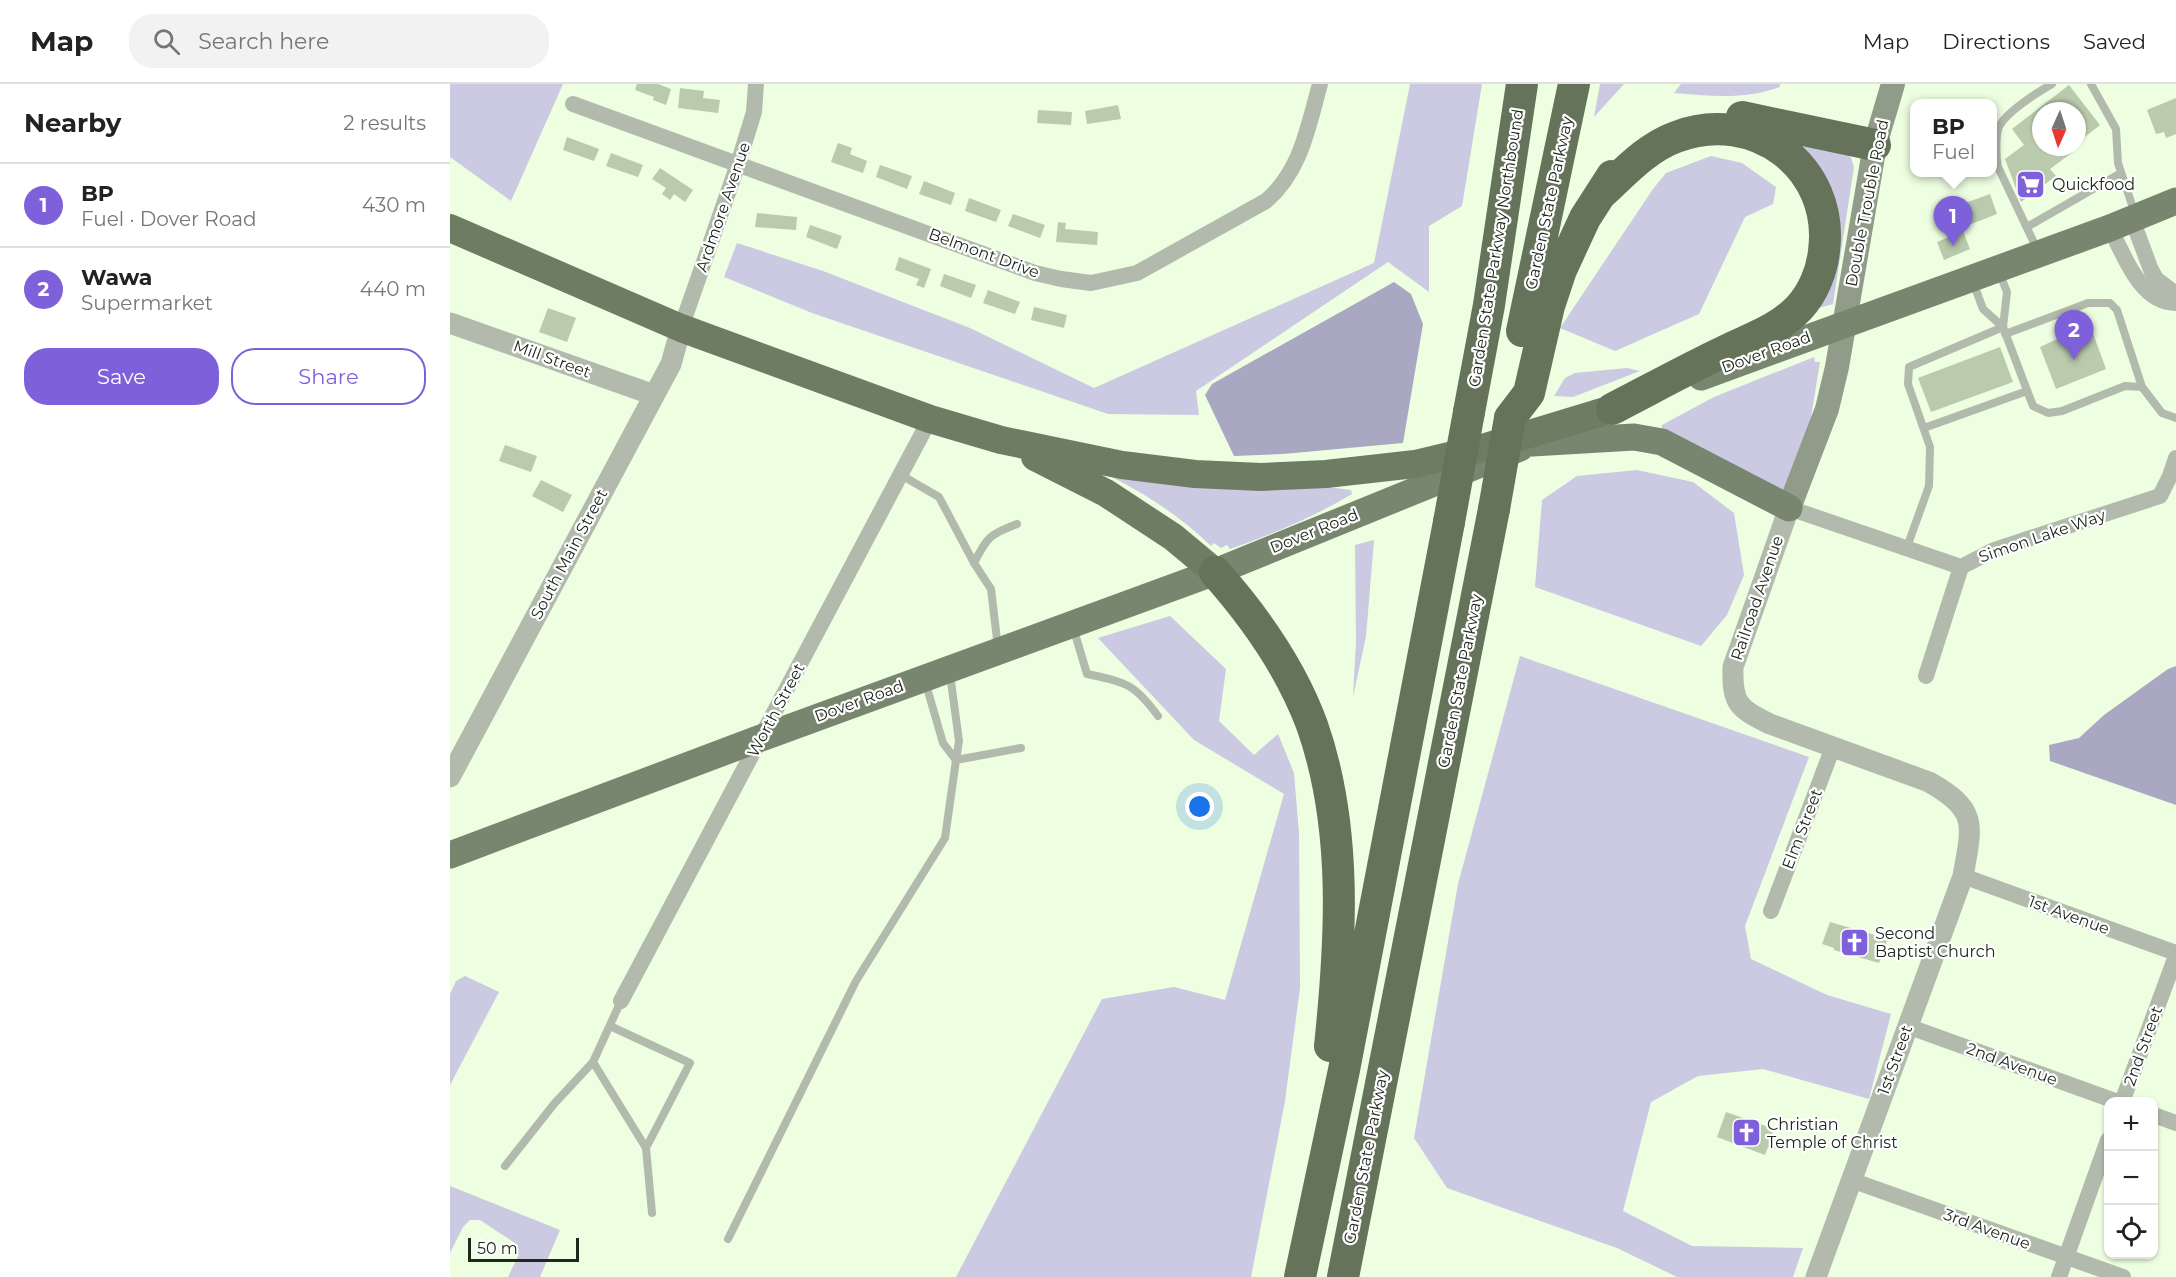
<!DOCTYPE html>
<meta charset="utf-8">
<style>
body{margin:0;font-family:Montserrat,sans-serif;background:#f2f2f2;color:#222}
.controls{position:absolute;right:18px;bottom:18px;display:grid;overflow:hidden;border-radius:12px;box-shadow:0 2px 4px #0004}
.controls button{width:54px;height:54px;display:grid;place-items:center;padding:0;border:0;border-bottom:2px solid #e0e0e0;background:#fff;color:#222;font:30px sans-serif}
.compass{position:absolute;left:1582px;top:18px;width:54px;height:54px;border-radius:50%;background:#fff;box-shadow:0 2px 4px #0004;rotate:183deg}
.scale{position:absolute;left:18px;bottom:15px;width:111px;box-sizing:border-box;padding-left:6px;border:3px solid #20271c;border-top:0;font-size:16px;line-height:21px;white-space:nowrap;color:#20271c;-webkit-text-stroke:4px #fff;paint-order:stroke}
.you{position:absolute;left:750px;top:723px;width:21px;height:21px;margin:-15px;border:4px solid #fff;border-radius:50%;background:#1a73e8;box-shadow:0 0 0 9px #1a73e833}
.badge{display:grid;place-items:center;width:39px;height:39px;border-radius:50%;background:#7f60db;color:#fff;font-size:20px;font-weight:700}
.pin{position:absolute;translate:-50% -50px;filter:drop-shadow(0 2px 3px #0008)}
.pin::after{content:'';position:absolute;top:32px;width:21px;height:18px;background:inherit;clip-path:polygon(0 0,100% 0,50% 100%)}
.popup{position:absolute;left:1460px;top:15px;width:87px;height:78px;box-sizing:border-box;display:grid;place-content:center;border-radius:12px;background:#fff;filter:drop-shadow(0 2px 4px #0005);font-size:20px;white-space:nowrap;color:#767676}
.popup b{font-size:22px;color:#222}
.popup::after{content:'';position:absolute;left:50%;top:100%;margin-left:-12px;border:12px solid transparent;border-top-color:#fff}
.list{margin:0;padding:0;list-style:none}
h2{display:flex;justify-content:space-between;align-items:center;height:78px;margin:0;padding:0 24px;font-size:26px}
h2 small{font-size:20px;font-weight:400;color:#767676}
.list li{display:grid;grid-template-columns:39px 1fr auto;gap:18px;align-items:center;box-sizing:border-box;height:84px;padding:0 24px;border-top:2px solid #e0e0e0}
.list b{display:block;font-size:22px;white-space:nowrap}
.list p{margin:0;font-size:20px;white-space:nowrap;color:#767676}
.list em{font-size:20px;font-style:normal;color:#767676}
.actions{display:flex;gap:12px;padding:18px 24px}
.actions a{flex:1;padding:14px 0;border:2px solid #7f60db;border-radius:24px;text-align:center;font-size:21px;color:#7f60db}
.actions .main{background:#7f60db;color:#fff}
.icon{flex:none;width:33px;height:33px;fill:none;stroke:currentColor;stroke-width:2;stroke-linecap:round;stroke-linejoin:round}
.map{position:relative;flex:none;width:1726px;height:1193px;overflow:hidden}
header{display:flex;align-items:center;gap:36px;box-sizing:border-box;height:84px;padding:0 30px;background:#fff;border-bottom:2px solid #e0e0e0}
header strong{font-size:28px}
nav{display:flex;gap:33px;margin-inline-start:auto;font-size:21px}
.search{width:420px;height:54px;background:#f2f2f2;display:flex;align-items:center;gap:15px;box-sizing:border-box;padding:0 21px;border-radius:24px;color:#767676;font-size:22px}
main{display:flex}
aside{flex:1;background:#fff}
.map>svg:first-child{display:block}
</style>
<header>
<strong>Map</strong>
<div class="search"><svg class="icon" aria-label="search" viewBox="0 0 24 24"><circle cx="10" cy="10" r="6"/><path d="M15 15l6 6"/></svg>Search here</div>
<nav><a>Map</a><a>Directions</a><a>Saved</a></nav>
</header>
<main>
<aside>
<h2>Nearby<small>2 results</small></h2>
<ul class="list">
<li><span class="badge">1</span><div><b>BP</b><p>Fuel · Dover Road</p></div><em>430 m</em></li>
<li><span class="badge">2</span><div><b>Wawa</b><p>Supermarket</p></div><em>440 m</em></li>
</ul>
<div class="actions"><a class="main">Save</a><a>Share</a></div>
</aside>
<div class="map">
<svg width="1726" height="1193" viewBox="0 0 1726 1193">
<rect width="100%" height="100%" fill="#edfee1"/>
<path fill="#ccc9e2" d="M0,0h113l-52,117 -61,-44z
M960,0h72l-20,122 -33,20v66l-41,-30 -192,129 3,24 -91,-1 -296,-101 -88,-36 13,-34 86,28 147,57 124,60 280,-125z
M1150,0h24l-30,33z
M1231,0h99v3c-35,13 -69,9 -106,6z
M1343,53l53,15 5,6 3,9 -21,137 -25,7 16,-26z
M1261,72l31,7 34,24 -3,17 -28,13 -46,97 -84,37 -55,-23 93,-139 13,-16z
M1364,273l1,5h5l-10,61 -22,68 -13,-1 -114,-57 1,-8 52,-28z
M1177,284l13,3 -67,26 -19,-1 11,-18 10,-5z
M1187,386l56,12 41,31 10,62 -17,40 -26,31 -166,-59 7,-87 35,-24z
M662,393l215,10 24,3 1,4c-38,23 -80,40 -122,55l-3,-4 -6,3 -7,-5 -3,3c-29,-28 -63,-51 -99,-69z
M924,456l-8,96 -13,61 3,-55 -1,-97z
M720,532l56,53 -7,52 35,34 24,-21 16,39 5,60 1,155 -15,113 -34,176h-295l146,-278 72,-12 51,13 59,-206 -90,-54 -96,-102z
M1070,572l289,101 -64,169 6,33 76,36 64,19 -22,85 -106,-30 -65,7 -47,26 -28,109 69,35 111,2 -10,29h-116l-60,-29 -170,-60 -33,-50 44,-254z
M15,892l34,16 -49,93v-91l6,-13z
M0,1102l110,44 -20,47h-32l10,-21v-11l-38,-25h-10l-7,7 -13,26z"/>
<path fill="#aaa7c3" d="M944,198l17,12 12,30 -20,119 -120,11 -49,2 -29,-61 7,-11z
M1726,582v139l-126,-44 -1,-16 30,-7 25,-23 64,-46z"/>
<path fill="#b9caad" d="M187,0h21l13,5 -5,16 -13,-5 1,-3 -19,-7z
M1619,1l31,40 -23,18v-32h-36v36h31l-2,1 3,4 -23,17 6,7 -35,26 -16,-43 19,-14 -12,-16z
M230,4l24,3 -1,7 17,2 -2,13 -40,-5z
M1726,14v36l-10,4 -2,-6 -8,2 -9,-24z
M668,21l3,14 -34,5 -2,-13z
M588,26l34,2 -1,13 -34,-2z
M117,53l32,12 -5,12 -31,-11z
M388,59l14,5 -2,6 17,7 -4,12 -32,-11z
M161,69l32,12 -5,12 -32,-11z
M430,81l32,11 -5,13 -31,-12z
M210,84l33,22 -8,12 -11,-8 -4,6 -8,-6 4,-6 -14,-9z
M474,97l31,12 -4,12 -32,-11z
M1540,110l7,20 -51,20 -8,-21z
M519,114l32,12 -5,12 -31,-11z
M307,129l40,4 -1,13 -41,-3z
M563,130l32,11 -5,13 -32,-12z
M608,138l8,1 -1,6 33,3 -1,13 -41,-3z
M360,141l32,11 -5,13 -31,-12z
M1513,147l7,18 -26,11 -7,-18z
M449,173l32,12 -7,19 -8,-3 3,-6 -24,-9z
M494,190l32,11 -5,13 -31,-12z
M538,206l32,12 -5,12 -32,-11z
M584,223l33,8 -3,13 -33,-8z
M98,224l28,10 -9,24 -28,-10z
M1641,244l15,41 -50,20 -16,-42 32,-15 1,3z
M1550,263l13,35 -82,30 -13,-34z
M55,361l32,11 -6,16 -32,-11z
M91,396l31,15 -9,17 -31,-16z
M1380,838l45,13 -1,2 13,4 -8,22 -45,-13v-2l-12,-4z
M1276,1028l48,17 -3,8 8,3 -3,9 -8,-2 -3,8 -48,-18z"/>
<g fill="none" stroke-linecap="round" stroke-linejoin="round">
<path stroke="#b2baad" stroke-width="8" d="M1641,0l25,45 2,34 17,51
M1577,143l94,-54
M1587,165l-39,-82c-2,-10 -3,-34 2,-42 8,-14 38,-33 52,-41
M1549,188l8,20 -4,35
M1523,198l10,27 20,18 30,79 15,7 14,-2 63,-25 17,1 20,26 14,5
M1555,250l83,-31h22l7,7 25,77
M1474,344l103,-37
M451,391l38,22 35,66 17,26 7,59
M1457,463l22,-61 1,-39 -22,-63 1,-17 94,-40
M524,479c13,-26 16,-29 43,-39
M623,543l14,47c38,8 47,9 71,42
M475,597l18,62 13,17 3,-19 -9,-67
M160,942l80,37 -44,85
M143,978l53,86 6,65
M55,1082l49,-62 39,-42 28,-61
M278,1155l128,-258 89,-143 11,-78 65,-12"/>
<path stroke="#b2baad" stroke-width="16" d="M123,20l462,169 26,6 30,4 46,-10 129,-72c35,-30 42,-74 54,-117
M1682,135l19,51 5,9 20,15
M1660,144c14,27 30,75 66,75
M231,244l57,-164 16,-52 2,-28
M1339,424l172,59
M1476,592l35,-109 33,-17 166,-54 10,-20 6,-18
M1513,792l213,77
M1321,827l62,-164
M171,917l309,-582
M1457,942l211,76
M1672,1018l54,-146
M1704,1031l22,8
M1401,1096l272,97
M1609,1193l49,-137"/>
<path stroke="#b2baad" stroke-width="21" d="M0,239l204,72
M1339,424l-56,159c-1,37 5,41 37,57l159,58c50,28 43,43 34,94l-147,401
M0,693l221,-413 10,-36"/>
<path stroke="#909b89" stroke-width="24" d="M1339,424l38,-99 10,-42 38,-222 18,-61"/>
<path stroke="#78866f" stroke-width="27" d="M1251,293l409,-149 66,-27
M1082,359l102,-6 28,5 127,66
M0,771l311,-117 454,-166 305,-124"/>
<path stroke="#6e7c64" stroke-width="28" d="M0,144l231,100 249,91 71,21 121,25 73,9 66,3 65,-3 89,-10 71,-17 126,-38
M585,373l71,36 67,44 42,35"/>
<path stroke="#647359" stroke-width="32" d="M1292,33l133,28
M1151,110c23,-21 45,-46 75,-57 78,-30 159,30 148,114 -2,20 -11,42 -25,57 -21,22 -48,30 -74,43 -38,18 -76,39 -113,58
M1072,247l52,-247
M1019,328l20,-107 33,-221
M1060,334l19,-25 20,-87 12,-36 24,-52 27,-42
M765,488c40,45 76,96 97,153 36,102 29,216 18,321
M850,1193l44,-207 105,-548
M893,1193l151,-768"/>
<path stroke="#647359" stroke-width="32" d="M1044,425l16,-91
M999,438l20,-110"/>
</g>
<defs>
<symbol id="supermarket-square" viewBox="-11 -11 22 22"><rect x="-9" y="-9" width="18" height="18" rx="4" fill="#7f60db" stroke="#fff"/><path d="M-6-5.5h2.5l.6 2H6L4.5 2H-2.5L-4.4-4H-6ZM-1.5 3.2a1.3 1.3 0 1 0 .1 0ZM3 3.2a1.3 1.3 0 1 0 .1 0Z" fill="#fff"/></symbol>
<symbol id="church-square" viewBox="-11 -11 22 22"><rect x="-9" y="-9" width="18" height="18" rx="4" fill="#7f60db" stroke="#fff"/><path d="M-1.2-6h2.4v3.5h3.3v2.4h-3.3V6h-2.4V-.1h-3.3v-2.4h3.3Z" fill="#fff"/></symbol>
</defs>
<g fill-rule="evenodd">
<use href="#supermarket-square" x="1564" y="84" width="33" height="33"/>
<use href="#church-square" x="1388" y="842" width="33" height="33"/>
<use href="#church-square" x="1280" y="1032" width="33" height="33"/>
</g>
<g text-anchor="middle" dominant-baseline="central" stroke-width="4.5" stroke-linejoin="round" paint-order="stroke">
<g font-size="16" fill="#20271c" stroke="#fff" text-anchor="start">
<text x="1602" y="100">Quickfood</text>
<text x="1425" y="849">Second<tspan x="1425" dy="18">Baptist Church</tspan></text>
<text x="1317" y="1040">Christian<tspan x="1317" dy="18">Temple of Christ</tspan></text>
</g>
<g font-size="16" fill="#20271c" stroke="#fff">
<text transform="translate(1099 119) rotate(-78)">Garden State Parkway</text>
<text transform="translate(1417 119) rotate(-79)">Double Trouble Road</text>
<text transform="translate(273 123) rotate(-71)">Ardmore Avenue</text>
<text transform="translate(1046 164) rotate(-81)">Garden State Parkway Northbound</text>
<text transform="translate(534 169) rotate(20)">Belmont Drive</text>
<text transform="translate(1316 268) rotate(-20)">Dover Road</text>
<text transform="translate(102 275) rotate(20)">Mill Street</text>
<text transform="translate(864 447) rotate(-22)">Dover Road</text>
<text transform="translate(1592 452) rotate(-19)">Simon Lake Way</text>
<text transform="translate(119 470) rotate(-62)">South Main Street</text>
<text transform="translate(1307 514) rotate(-71)">Railroad Avenue</text>
<text transform="translate(1010 597) rotate(-79)">Garden State Parkway</text>
<text transform="translate(409 617) rotate(-20)">Dover Road</text>
<text transform="translate(326 626) rotate(-62)">Worth Street</text>
<text transform="translate(1352 745) rotate(-69)">Elm Street</text>
<text transform="translate(1619 831) rotate(20)">1st Avenue</text>
<text transform="translate(1693 962) rotate(-70)">2nd Street</text>
<text transform="translate(1445 976) rotate(-70)">1st Street</text>
<text transform="translate(1562 980) rotate(20)">2nd Avenue</text>
<text transform="translate(916 1073) rotate(-79)">Garden State Parkway</text>
<text transform="translate(1537 1145) rotate(20)">3rd Avenue</text>
</g>
</g>
</svg>
<div class="controls">
<button>+</button>
<button>−</button>
<button><svg class="icon" aria-label="locate" viewBox="0 0 24 24"><circle cx="12" cy="12" r="6"/><path d="M12 2v4M12 18v4M2 12h4M18 12h4"/></svg></button>
</div>
<svg class="compass" viewBox="-18 -18 36 36"><path d="M0-13l5 13h-10z" fill="#e53935"/><path d="M0 13l5-13h-10z" fill="#767676"/></svg>
<div class="scale">50 m</div>
<div class="you"></div>
<div class="pin badge" style="left:1503px;top:162px">1</div>
<div class="popup"><b>BP</b>Fuel</div>
<div class="pin badge" style="left:1624px;top:276px">2</div>
</div>
</main>
